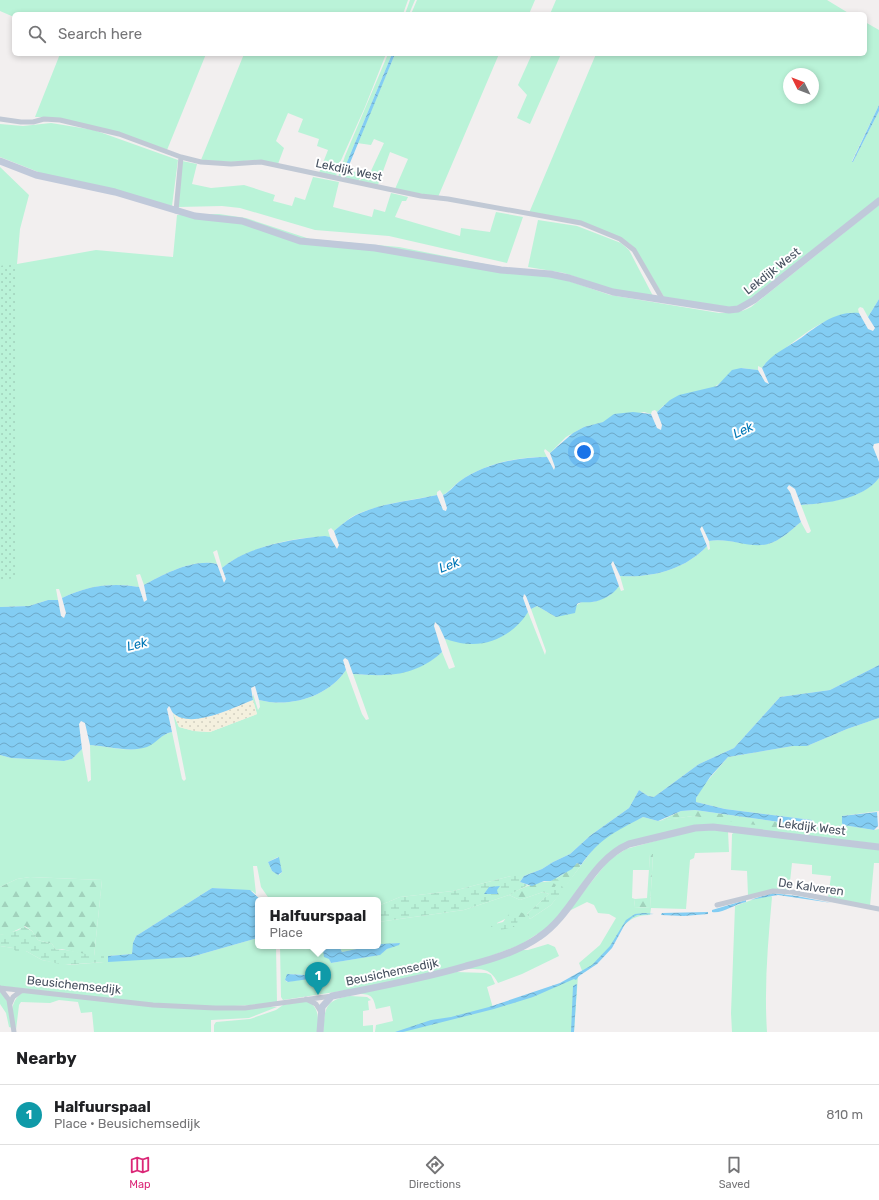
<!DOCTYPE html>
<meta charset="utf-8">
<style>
body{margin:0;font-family:Rubik,sans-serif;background:#f2f2f2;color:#202124}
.compass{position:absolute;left:783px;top:68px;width:36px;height:36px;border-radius:50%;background:#fff;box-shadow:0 2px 6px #0003;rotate:312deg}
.you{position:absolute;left:584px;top:452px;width:14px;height:14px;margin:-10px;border:3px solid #fff;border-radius:50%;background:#1a73e8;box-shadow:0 0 0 6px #1a73e833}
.badge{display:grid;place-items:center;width:26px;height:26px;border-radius:50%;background:#db2777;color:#fff;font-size:13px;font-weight:700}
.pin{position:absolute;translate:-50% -33px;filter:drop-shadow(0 1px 2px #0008)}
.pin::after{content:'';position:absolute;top:21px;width:14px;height:12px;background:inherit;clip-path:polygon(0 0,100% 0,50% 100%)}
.popup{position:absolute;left:255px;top:897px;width:126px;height:52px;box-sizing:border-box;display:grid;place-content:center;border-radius:6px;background:#fff;filter:drop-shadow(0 1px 3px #0005);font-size:13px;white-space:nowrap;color:#757577}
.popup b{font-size:15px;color:#202124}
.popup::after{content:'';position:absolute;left:50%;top:100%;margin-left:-8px;border:8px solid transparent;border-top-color:#fff}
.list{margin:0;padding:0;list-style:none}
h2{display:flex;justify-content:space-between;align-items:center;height:52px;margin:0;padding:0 16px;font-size:17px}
h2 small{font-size:13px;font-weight:400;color:#757577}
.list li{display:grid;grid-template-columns:26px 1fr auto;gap:12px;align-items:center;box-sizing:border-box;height:60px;padding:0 16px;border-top:1px solid #e0e0e0}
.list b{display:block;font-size:15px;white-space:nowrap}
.list p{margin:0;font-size:13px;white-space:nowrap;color:#757577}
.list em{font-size:13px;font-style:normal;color:#757577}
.icon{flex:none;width:22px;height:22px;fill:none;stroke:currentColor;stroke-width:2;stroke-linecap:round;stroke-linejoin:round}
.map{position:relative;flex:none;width:879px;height:1032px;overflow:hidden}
.search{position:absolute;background:#fff;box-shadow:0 2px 6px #0003;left:12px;right:12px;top:12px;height:44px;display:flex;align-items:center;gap:10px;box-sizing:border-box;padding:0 14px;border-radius:6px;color:#757577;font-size:15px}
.sheet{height:112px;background:#fff}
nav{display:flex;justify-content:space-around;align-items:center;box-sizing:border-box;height:56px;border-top:1px solid #e0e0e0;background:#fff;font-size:11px;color:#757577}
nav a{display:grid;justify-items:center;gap:2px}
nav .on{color:#db2777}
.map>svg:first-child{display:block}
</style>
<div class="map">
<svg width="879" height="1032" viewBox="0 0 879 1032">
<defs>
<pattern id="forest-firs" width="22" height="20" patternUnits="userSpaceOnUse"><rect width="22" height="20" fill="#baf3d8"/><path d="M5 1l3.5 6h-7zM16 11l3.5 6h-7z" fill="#a1d2bc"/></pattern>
<pattern id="wetland-marsh" width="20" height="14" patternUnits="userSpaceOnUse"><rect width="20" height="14" fill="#baf3d8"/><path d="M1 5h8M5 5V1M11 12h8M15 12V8" fill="none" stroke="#a1d2bc"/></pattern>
<pattern id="sand-dots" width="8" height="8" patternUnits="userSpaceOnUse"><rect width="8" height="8" fill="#f4f0de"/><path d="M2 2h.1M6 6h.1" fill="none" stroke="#d3d0c1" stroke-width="1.8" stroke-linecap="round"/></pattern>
<pattern id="park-dots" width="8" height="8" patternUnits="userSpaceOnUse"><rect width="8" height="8" fill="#baf3d8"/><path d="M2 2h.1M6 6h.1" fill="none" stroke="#a1d2bc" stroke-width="1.8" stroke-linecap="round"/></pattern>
<pattern id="water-waves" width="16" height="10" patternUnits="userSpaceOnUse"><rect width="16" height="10" fill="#83cdf3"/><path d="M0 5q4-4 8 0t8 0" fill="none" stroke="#6da9c8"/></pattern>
</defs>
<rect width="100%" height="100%" fill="#f2efef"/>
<path fill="#baf3d8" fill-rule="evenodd" d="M0,0h408l-5,14h-389v3l-14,-6z
M410,0h5l-6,14h-4z
M417,0h118l-6,14h-118z
M556,0h271l23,14h-300z
M865,22l14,8v75l-27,56 1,1 26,-51v87l-125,100 -19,10 -71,-11 -30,-49 -5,-5 -46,-20 -54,-10 67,-159h269zM789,74h24v24h-24z
M60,54h146l-39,96 -48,-17 -76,-16h-8z
M244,54h142l-21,53 -27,60 -2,10 -17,-4 9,-23 -11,-4 2,-7 -21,-7 5,-13 -15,-6 -12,28 8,7 -6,16 -21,-4 -26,2 -30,-2z
M388,54h4l-50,120 3,1 12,-4 5,5 -4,5 -20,-4 7,-21z
M395,54h104l-61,143 -43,-8 13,-30 -18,-7 -12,33 -19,-4 11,-8 14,-30 -10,-4 -3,6 -14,-2z
M532,54h29l-31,70 -13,-6 10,-23 -9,-10z
M51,123l43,7 84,30 -6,46 -126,-31 -46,-18v-33l23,2z
M182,161l15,3 -5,20 19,4 33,-3 31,10 -2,6 19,5 3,-9 10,3 8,-23 26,5 -6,25 39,10 2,-8 11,3 6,-19 17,4 -2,4h-4l-7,16 65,19 1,-8 29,4 6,-20 27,5 -16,46 -118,-27 -74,-6 -75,-22 -18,-2 -44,1z
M0,167l29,28 -9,34 -3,35 79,-14 77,7 4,-42 42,-1 27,4 64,21 89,8 167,33 44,15 109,18c12,0 21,0 32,-6l128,-102v94l-11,18 -5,-9 -3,-1 -2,2 1,4c-33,-2 -68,32 -94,51l-3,4 -4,-2v4l-17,-2 -28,20 -10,2 -40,16 -6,6 -2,-2 -3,1 -1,3 -7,-2 -60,15 -18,10 -16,16 -5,-4 -1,2 3,6c-29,-1 -63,7 -87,24 -6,4 -10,10 -17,14l-3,-5 -3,2v3c-25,5 -66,10 -87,23 -5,4 -11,9 -16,13l-3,-3 -3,2 2,7c-29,-2 -86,11 -108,31l-5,-18 -4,2 4,12c-22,-6 -54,10 -73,21l-4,-11 -4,1 3,12c-26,-5 -53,-1 -77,11l-3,-9h-3l2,11h-10l-19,6 -29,1z
M538,220l39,6 44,17 8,7 24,46 -39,-6 -50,-17 -36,-6z
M879,478v187l-49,25 -50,7 -46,51 -35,16 -45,33 -6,-1 -9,-6 -10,18 -38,27 -21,19 -17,8 -11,7 -18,7h-13l-58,15 -53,6 -22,9v-6h-108l-9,-13 -4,-21h-4l3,28 -4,-3 -40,-3 -76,48 -2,4 -2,14 -24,2 30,3 53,-2 67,-19v8h18l1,56c-91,13 -186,-6 -277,-16v-40l13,2 5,3h8l16,9 26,5 36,-3v-6l-10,1 8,-77 -72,-3 -13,2 -17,8v-132l11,3 53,3 8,-2 10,-10 6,33 3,-2 -1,-35c15,1 32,6 48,4 14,-3 23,-15 34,-17l10,47 2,2 2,-2 -13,-66 6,14 15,4 16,1 47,-18 -4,-14v-6l5,16 2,-3 -1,-7c31,8 69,-3 87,-30l16,44 4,6 3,-1 -16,-45c10,0 21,2 31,1 21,-1 43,-9 58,-23l7,17 6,-2 -10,-28 15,3 53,-14 15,-16 17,43 1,-4 -15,-42 6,-3 19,11 26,-15h12l15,-6 10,-10 2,5 3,-1 -4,-14c31,2 65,-6 87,-30l1,4 2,-1 -1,-8c20,-4 44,8 62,2 11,-4 21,-14 30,-21l6,11h2l2,-2 -10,-26c25,-2 62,-6 78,-27zM278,857l4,15 -3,3 -7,-4 -4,-9z
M879,718v93l-37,5v7l1,2 31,5 5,-1v15l-171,-20 -86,22 -72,80 -30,19 -43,16 -90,23 -104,16 -2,-3 -1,-51h56l-11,2 6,15 48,-8 8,-6 13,-6 -22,2v-23l86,-12 45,-15 11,5 23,-8 6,2 -22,20 3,5 21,-14 43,-57 9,-9 13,-9 27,-13 15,4 35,-5 121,11 -2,-7 -87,-11 -29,-7v-4l7,-12 25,-29 65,-11h14l40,-17zM505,919l5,8 -13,3v-7zM310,971l7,1 -7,6 -23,4 -2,-2 4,-6 16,1z
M699,829l29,2 1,21 -34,1 -1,5 -4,2 -4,49 -35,-1 -1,7c-28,0 -29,19 -43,38 -6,7 -16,14 -24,20l-4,-10 21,-18 16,-27 -7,-4 -11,-1 -4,-8 -7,-3 -20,10 42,-52 17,-11zM650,854h3l-3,54 -16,-1 1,-8 -3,-1 1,-28h16z
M736,831l143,18v14h-5l-4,43 -42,-8 3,-22 -19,-2v-9l-20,-2 -3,28 -41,4 -1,-24 -16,-1 1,-36z
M771,896l1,1c-4,45 -8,90 -5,135h-35l-1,-19 4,-107 25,-9z
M548,944l7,3 4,9 -37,18 -24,9c-9,-17 -17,-13 -34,-14l54,-19h10z
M339,946h33l-30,6z
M456,972l30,1 5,2 4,9 -8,3 6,21 31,-9 54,-23 -4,56h-199l1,-7 17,-4 -3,-15 -14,3c-3,-17 -8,-14 -22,-16z
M0,990l8,13 5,25 -4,-1 -3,-14 -6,-9z
M23,992l139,15h115l-28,11 -38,2v12h-117l-2,-20 -11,1 -3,-11 -19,-2 -9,3 -29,-1 -2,3 -3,25c-5,-15 -7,-28 7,-38z
M350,996l17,1 4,3 -3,1 1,9 -6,1v15l10,-1v7h-50c2,-23 1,-32 27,-36z
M307,1001c13,6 11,18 11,31h-104v-7l2,-3 34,-3 26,-9 7,-5z"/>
<path fill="url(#forest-firs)" d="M695,810l119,17 -2,6 -119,-17 -33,5 21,-10z
M650,854h3l-3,54 -16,-1 1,-8 12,-1z
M577,863l4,2 -17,24 -15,5 -6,-2 -23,8 -11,-5c15,-9 27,-13 44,-14 8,-6 17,-11 24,-18z
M30,877l72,3 -8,77 -32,-8 -6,1 -4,-6 -14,-4 -6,-9 -7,-5 -17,8 -8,1v-48l17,-8z
M518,911l11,5 -1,9 -18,6 7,-11 -3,-3z
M493,924l3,7 -9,8 -5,-4 3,-5h4z"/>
<path fill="url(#wetland-marsh)" d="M563,872l-6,6 7,11 -13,16 -21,14 -3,-5 25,-23 4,-6 -5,-4z
M511,876h13l-4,6 8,3 -19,10 -45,15 -86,12v-16l22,-9 53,-6z
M509,914l9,5 -1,5c-6,4 -18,8 -24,5l2,-5 8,-2z
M23,926l9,5 6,9 14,4 4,6c15,-2 32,7 48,6v6l-40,3 -22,-5 -16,-9 -9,2 -4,-5 -13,-2v-11l19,-5z"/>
<path fill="url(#sand-dots)" d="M253,700l4,14 -47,18 -16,-1 -15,-4 -6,-14c26,14 54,-3 80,-13z"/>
<path fill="url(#park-dots)" d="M16,263l1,315 -17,2v-314z"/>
<path fill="url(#water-waves)" d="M392,54h3l-50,121 -3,-1z
M879,105v6l-26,51h-1z
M879,299v144l-5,1 -1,3 6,15v16c-17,22 -52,25 -78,27l-6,-16 -6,-4 -2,3 3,4 11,30c-10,8 -21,19 -33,22 -18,5 -39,-7 -59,-3l-7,-15 -2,3 7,17c-22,24 -56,32 -87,30l-7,-15 -2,3 8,22c-6,9 -17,15 -27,16 -6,1 -10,-1 -15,2l-2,9 -19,4 -19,-11 -6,3 -5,-13 -2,-2 -1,4 5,14c-12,20 -35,33 -58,32 -9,0 -17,-3 -25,-5l-6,-13 -4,-4 -1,4 8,26c-14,14 -37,23 -58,23 -10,1 -21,-1 -31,-1l-5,-14 -3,-2 -2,2 3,10c-18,27 -56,38 -87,30l-4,-14 -4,2 2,12c-19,7 -62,30 -80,13 -2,-2 -2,-5 -4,-7l-2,3 5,23c-11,2 -15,11 -25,15 -17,6 -39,-1 -57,-2l-5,-22 -4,-2 -2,3 3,25 -10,10 -8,2 -53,-3 -11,-3v-148l29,-1 19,-6h10l3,16 3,2 2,-5 -4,-15c24,-12 50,-16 77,-11l5,15 3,-2 -3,-15c19,-11 51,-27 73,-21l7,19 2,-4 -4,-11c25,-22 71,-29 103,-32l5,1 7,12 2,-4 -5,-14c6,-5 14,-12 22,-16 25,-12 54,-14 81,-20l6,15 3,1 1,-3 -4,-13c7,-3 11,-10 17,-14 24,-17 57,-24 87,-24l7,13 1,-3 -5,-14 23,-20 11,-6 19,-5 11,-8 19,-2 18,2 6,14 4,2 1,-5 -5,-13 13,-12 9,-5 38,-9 15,-16 9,-2 17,2 7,12 4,2 -7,-16c10,-15 25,-20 39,-30 18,-13 34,-27 58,-25l9,16 5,2 2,-3 -7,-11z
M879,665v53l-32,11 -40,17h-14l-65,11 -18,20 -14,21v4l29,7 87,11 2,7 -119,-17 -14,1 -23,10 -15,-4c-28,15 -42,20 -62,48l-4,-2 -5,6 -21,12h-7l-12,5 -12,-4 4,-6 18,-7 11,-7 17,-8 21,-19 38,-27 10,-18 9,6 6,1 45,-33 35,-16 46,-51 50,-7z
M877,812l1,14 -4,4 -31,-5 -1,-2v-7z
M279,857l3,15 -4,3 -6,-4 -4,-9z
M500,886l-3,4 1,4h-14l5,-7z
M212,888l38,2 11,10h-3v38l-67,19 -83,5v-6l24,-2 1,-11 3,-7z
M772,893l25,3 35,7 -54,-8 -28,5z
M746,900v2c-11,2 -24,12 -34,10v-2z
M708,912v2l-24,2 -23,-1 1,-2z
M644,913l10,1 -17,1 -4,2 -8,7 -13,24 -15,16 -18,12 -3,4 -2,-1 -41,18 -39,12 -91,23h-8l36,-12 20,-3 38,-10 71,-24 32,-18 18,-19 16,-26 9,-6z
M400,943l-1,2 -12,4 -7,6 -49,8 -2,-4 -5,-2 -1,-7 16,-4 3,6 39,-8z
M316,970l1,2 -8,7 -21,3 -3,-2 2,-6 18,1z
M576,984l1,1 -3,47h-3l2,-46z"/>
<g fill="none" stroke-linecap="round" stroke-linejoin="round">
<path stroke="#c1c9d5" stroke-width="5" d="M0,119l21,3h12l11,-3 16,1 59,14 62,23 20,5 30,2 30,-2 160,34 27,3 133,24 39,16 14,11 29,50
M176,211l5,-54
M717,905l56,-14 19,1 87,17
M0,988l153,17 62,3h30l87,-12
M0,988l9,12 5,32
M306,999l10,5 5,8
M10,1004l3,-7 8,-6"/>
<path stroke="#c0c9da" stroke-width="7" d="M0,161l36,14 79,17 80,24 47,5 58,20 75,7 126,22 49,4 19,4 44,14 116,18 9,-1 16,-9 125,-99
M320,1032l2,-25 10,-11c45,-9 90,-17 134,-30 25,-6 52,-14 73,-29 36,-24 50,-76 90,-93l66,-16 18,-1 166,20"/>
</g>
<g text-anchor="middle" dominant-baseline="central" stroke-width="4" stroke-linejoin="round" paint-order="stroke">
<g font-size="12" fill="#454f5e" stroke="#fff">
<text transform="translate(349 170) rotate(12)">Lekdijk West</text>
<text transform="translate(772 271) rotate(-38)">Lekdijk West</text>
<text transform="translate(812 827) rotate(7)">Lekdijk West</text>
<text transform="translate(811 887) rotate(8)">De Kalveren</text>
<text transform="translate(392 972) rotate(-12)">Beusichemsedijk</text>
<text transform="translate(74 985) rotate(6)">Beusichemsedijk</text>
</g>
<g font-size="13" font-style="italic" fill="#0077b6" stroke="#fff">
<text transform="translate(743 430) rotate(-25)">Lek</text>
<text transform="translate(449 565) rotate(-22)">Lek</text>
<text transform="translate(137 644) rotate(-14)">Lek</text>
</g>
</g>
</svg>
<svg class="compass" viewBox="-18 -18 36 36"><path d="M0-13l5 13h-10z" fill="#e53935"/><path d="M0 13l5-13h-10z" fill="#757577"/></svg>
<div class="you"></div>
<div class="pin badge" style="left:318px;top:995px;background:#0f9aa8">1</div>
<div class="popup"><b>Halfuurspaal</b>Place</div>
<div class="search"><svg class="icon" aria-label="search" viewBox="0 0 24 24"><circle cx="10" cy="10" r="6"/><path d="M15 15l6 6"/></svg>Search here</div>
</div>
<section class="sheet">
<h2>Nearby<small></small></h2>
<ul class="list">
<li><span class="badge" style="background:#0f9aa8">1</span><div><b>Halfuurspaal</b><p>Place · Beusichemsedijk</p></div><em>810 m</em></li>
</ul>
</section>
<nav>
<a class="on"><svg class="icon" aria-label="map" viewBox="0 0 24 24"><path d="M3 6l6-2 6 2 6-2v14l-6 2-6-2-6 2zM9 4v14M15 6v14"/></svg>Map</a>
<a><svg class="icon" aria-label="directions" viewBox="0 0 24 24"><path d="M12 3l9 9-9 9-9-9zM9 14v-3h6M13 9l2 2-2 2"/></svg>Directions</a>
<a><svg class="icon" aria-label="saved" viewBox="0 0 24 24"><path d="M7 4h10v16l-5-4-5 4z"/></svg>Saved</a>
</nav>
